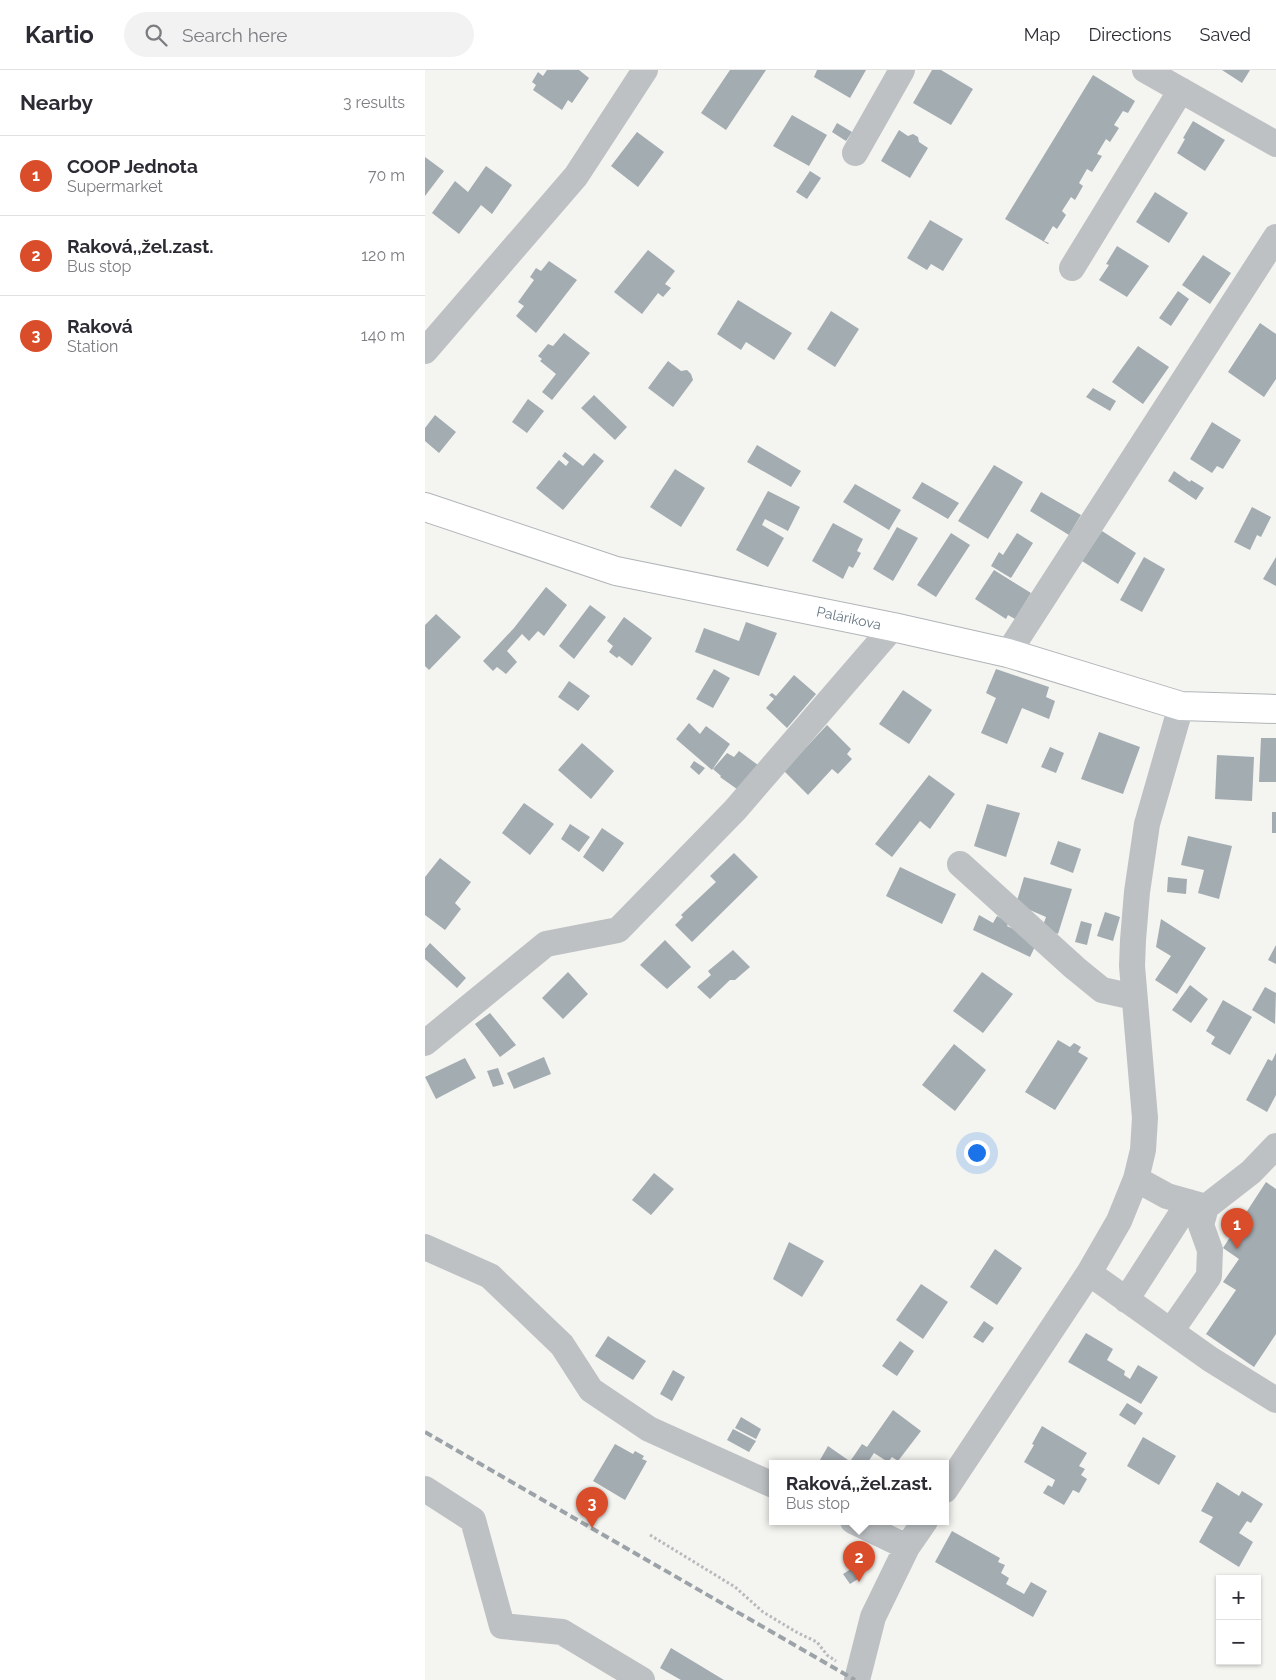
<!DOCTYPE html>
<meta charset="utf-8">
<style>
body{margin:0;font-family:Raleway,sans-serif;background:#f2f2f3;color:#2b2b33}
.controls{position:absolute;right:15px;bottom:15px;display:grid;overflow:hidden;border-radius:0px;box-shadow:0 1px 4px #0004}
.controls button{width:45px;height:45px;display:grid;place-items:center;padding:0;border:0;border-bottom:1px solid #e1e1e2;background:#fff;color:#2b2b33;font:25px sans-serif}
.you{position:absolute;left:551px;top:1082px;width:18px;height:18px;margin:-12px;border:4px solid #fff;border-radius:50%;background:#1a73e8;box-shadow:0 0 0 8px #1a73e833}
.badge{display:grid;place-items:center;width:32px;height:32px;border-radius:50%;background:#da4d2a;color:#fff;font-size:16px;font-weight:700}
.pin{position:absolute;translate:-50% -41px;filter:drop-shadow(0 1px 2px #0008)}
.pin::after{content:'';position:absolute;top:26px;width:18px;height:15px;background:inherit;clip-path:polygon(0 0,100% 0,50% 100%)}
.popup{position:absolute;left:344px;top:1390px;width:180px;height:65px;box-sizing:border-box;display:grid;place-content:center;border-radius:0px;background:#fff;filter:drop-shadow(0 1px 4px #0005);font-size:16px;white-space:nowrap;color:#7c7c81}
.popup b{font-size:19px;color:#2b2b33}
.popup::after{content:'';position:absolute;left:50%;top:100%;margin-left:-10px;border:10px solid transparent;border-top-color:#fff}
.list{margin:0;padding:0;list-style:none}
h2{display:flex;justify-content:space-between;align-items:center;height:65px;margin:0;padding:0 20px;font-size:21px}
h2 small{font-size:16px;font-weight:400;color:#7c7c81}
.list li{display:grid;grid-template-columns:32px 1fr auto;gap:15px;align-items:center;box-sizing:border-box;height:80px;padding:0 20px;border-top:1px solid #e1e1e2}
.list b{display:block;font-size:19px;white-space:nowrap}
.list p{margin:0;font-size:16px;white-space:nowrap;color:#7c7c81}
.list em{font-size:16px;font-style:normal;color:#7c7c81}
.icon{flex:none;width:28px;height:28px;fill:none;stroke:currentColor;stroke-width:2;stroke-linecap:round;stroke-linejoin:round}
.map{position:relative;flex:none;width:851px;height:1610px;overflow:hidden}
header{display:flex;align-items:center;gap:30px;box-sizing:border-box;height:70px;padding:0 25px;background:#fff;border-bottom:1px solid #e1e1e2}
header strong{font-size:24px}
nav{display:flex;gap:28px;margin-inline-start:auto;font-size:18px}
.search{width:350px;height:45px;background:#f2f2f3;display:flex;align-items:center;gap:12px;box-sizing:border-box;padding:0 18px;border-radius:28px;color:#7c7c81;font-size:19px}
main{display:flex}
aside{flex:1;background:#fff}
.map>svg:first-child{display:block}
</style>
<header>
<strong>Kartio</strong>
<div class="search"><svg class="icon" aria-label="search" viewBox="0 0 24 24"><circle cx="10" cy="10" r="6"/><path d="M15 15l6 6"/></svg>Search here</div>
<nav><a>Map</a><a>Directions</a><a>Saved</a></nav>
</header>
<main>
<aside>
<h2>Nearby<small>3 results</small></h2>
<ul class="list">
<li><span class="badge">1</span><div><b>COOP Jednota</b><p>Supermarket</p></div><em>70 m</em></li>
<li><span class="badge">2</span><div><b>Raková,,žel.zast.</b><p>Bus stop</p></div><em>120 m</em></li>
<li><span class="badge">3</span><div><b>Raková</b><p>Station</p></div><em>140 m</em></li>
</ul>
</aside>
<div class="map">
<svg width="851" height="1610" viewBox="0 0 851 1610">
<rect width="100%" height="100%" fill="#f4f4f0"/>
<path fill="#a3acb1" d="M122,0h32l10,8 -17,25 -4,-3 -6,10 -29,-20 3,-5 -4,-3 6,-10 5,4z
M305,0h36l-40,60 -25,-17z
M392,0h49l-16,28 -36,-21z
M507,0h9l32,19 -22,36 -38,-22z
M797,0h28l-8,13z
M668,5l42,26 -7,12 -5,-2 -9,14 5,3 -9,14 -4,-3 -9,15 5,2 -10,16 -5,-3 -8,14 4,3 -8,14 -4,-3 -9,14 4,4 -9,14 -4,-3 -9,15 5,2 -1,1 -43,-25z
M367,45l35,20 -18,31 -36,-20z
M768,51l32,19 -20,31 -28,-18 8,-14 -2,-1z
M412,53l15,9 -6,9 -14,-9z
M474,60l9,6 5,-2 5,3 1,5 9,6 -18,30 -29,-17z
M212,62l27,20 -26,35 -27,-21z
M0,87l19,14 -19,25z
M61,96l26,19 -20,29 -11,-9 -22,29 -27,-21 23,-32 13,11z
M385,101l11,7 -14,21 -11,-7z
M730,122l33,21 -19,30 -33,-21z
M505,150l33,19 -20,32 -12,-7 -4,6 -20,-12z
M692,176l32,20 -22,31 -28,-17 10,-15 -3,-1z
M223,180l27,21 -10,13 6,4 -8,9 -5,-4 -16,21 -28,-22z
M778,185l28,18 -21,31 -28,-19z
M124,191l28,19 -41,53 -20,-17 8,-10 -6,-4 16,-22 -4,-3 6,-9 5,3z
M753,221l11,8 -18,27 -12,-8z
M313,230l54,33 -18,27 -28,-18 -5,8 -24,-16z
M406,241l28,18 -24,38 -28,-18z
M835,253l16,11v45l-12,18 -36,-25z
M139,263l26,20 -38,47 -10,-8 14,-18 -16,-13 2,-2 -4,-3 10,-12 5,2z
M713,276l31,21 -26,37 -31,-22z
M243,291l13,10 6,-1 4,4 2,6 -20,27 -25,-19z
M668,318l23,13 -6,10 -24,-14z
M169,325l33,32 -12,13 -34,-32z
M103,329l16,12 -17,22 -15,-11z
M10,345l21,17 -17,21 -14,-12v-13z
M787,352l29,18 -18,29 -6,-3 -5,7 -22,-14z
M332,375l44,26 -10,16 -44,-25z
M140,382l18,14 11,-13 10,8 -41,49 -27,-22 23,-28 7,6 3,-4 -7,-6z
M569,395l29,17 -35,57 -30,-18z
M250,399l30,19 -24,39 -31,-20z
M749,401l16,11 1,-2 13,8 -8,12 -28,-19z
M497,412l37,21 -11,16 -36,-21z
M430,414l46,26 -12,20 -46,-28z
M343,421l32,16 -12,24 -23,-12 -3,6 22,13 -16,29 -32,-17z
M616,422l40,23 -12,20 -39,-24z
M827,437l19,10 -10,20 -4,-2 -7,15 -16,-8z
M408,453l30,16 -6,12 4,2 -8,15 -4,-2 -6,13 -31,-18z
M472,457l21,11 -25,43 -20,-12z
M677,461l34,22 -18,31 -36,-23z
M526,463l19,12 -34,52 -19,-12z
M592,463l16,10 -22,35 -20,-12 8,-14 4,3z
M719,487l21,12 -23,43 -22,-12z
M851,487v29l-13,-7z
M569,500l37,23 -16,26 -7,-4 -2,4 -31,-20z
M121,517l21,18 -23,31 -6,-5 -9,10 -7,-7 -15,17 10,11 -11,12 -9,-7 -4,4 -10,-10 31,-33z
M165,535l16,12 -32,42 -15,-13z
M11,544l25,23 -32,33 -4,-4v-41z
M199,547l28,21 -20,28 -13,-10 -2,2 -8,-6 4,-6 -6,-5z
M321,552l31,11 -18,43 -64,-24 9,-24 35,13z
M289,599l16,9 -17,30 -17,-9z
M571,599l53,18 -3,10 9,4 -6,18 -27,-11 -15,36 -26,-11 15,-35 -10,-5z
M369,605l22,19 -29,34 -21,-20 8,-9 -5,-4 3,-2 4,3z
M144,611l21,15 -12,15 -20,-14z
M478,620l29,20 -23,34 -30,-20z
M264,653l11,11 6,-8 24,18 -18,26 -36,-31z
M402,655l24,24 -4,5 5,5 -14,15 -6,-5 -24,26 -24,-24z
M674,662l41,15 -17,47 -42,-15z
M836,668h15v44h-17z
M157,673l32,28 -23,28 -33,-29z
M625,677l14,6 -8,20 -15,-6z
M314,681l23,17 -18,26 -24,-17 1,-1 -8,-7 14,-16 7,4z
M792,685l37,2 -2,44 -37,-2z
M269,691l11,7 -6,7 -9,-8z
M504,705l26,19 -25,35 -10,-8 -28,36 -17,-13z
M99,733l30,21 -24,31 -28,-22z
M562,734l33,9 -14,44 -32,-11z
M847,742h4v21h-4z
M145,754l20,13 -11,15 -18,-13z
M177,758l22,15 -21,29 -20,-15z
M763,766l44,10 -13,53 -21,-6 6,-23 -23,-5z
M633,771l23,8 -8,24 -23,-9z
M309,783l24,24 -66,65 -17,-17 8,-8 -2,-2 35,-33 -6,-6z
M15,788l31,24 -16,21 6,6 -16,21 -20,-15v-38z
M475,797l56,27 -14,30 -56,-28z
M599,807l48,12 -14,45 -16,-6 4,-11 -30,-13z
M743,807l19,2 -1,15 -19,-2z
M680,842l15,5 -7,24 -16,-5z
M554,845l14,8 4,-7 12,6 -2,4 31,14 -8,17 -57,-27z
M736,849l45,29 -29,46 -22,-14 16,-24 -15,-9z
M656,851l11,3 -5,21 -12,-3z
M240,870l26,27 -24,22 -27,-24z
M5,873l36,35 -9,10 -32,-29v-10z
M851,875v19l-8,-4z
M308,880l17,17 -15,13h-5l-20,19 -13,-12 14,-12 -3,-4z
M143,902l20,22 -25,25 -21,-21z
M557,902l31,22 -30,39 -30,-22z
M765,915l18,14 -17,24 -19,-13z
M840,917l11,6 -1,31 -23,-14z
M798,930l29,17 -22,38 -19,-11 4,-7 -9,-6z
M65,943l26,32 -16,12 -25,-33z
M633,970l12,7 4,-4 7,4 -3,5 10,6 -33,52 -30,-18z
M529,974l32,26 -31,41 -33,-26z
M851,983v42l-9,17 -21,-12 22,-41 4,2z
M119,987l7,17 -37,15 -7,-16z
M40,988l11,20 -40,21 -11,-22z
M73,998l6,16 -11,3 -6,-16z
M229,1103l20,16 -23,26 -19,-15z
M841,1112l10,7v145l-22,33 -48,-33 30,-44 -13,-8 16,-23 -16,-11z
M364,1172l35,19 -22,36 -29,-18z
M570,1179l27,19 -25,37 -27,-18z
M496,1214l27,18 -25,37 -27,-19z
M559,1251l10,7 -11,15 -10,-6z
M661,1263l27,16 -6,11 18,11 -1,4 6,4 8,-14 20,12 -17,27 -73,-42z
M183,1266l38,25 -13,19 -38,-24z
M475,1271l14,10 -17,25 -15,-10z
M248,1300l12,7 -13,24 -12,-7z
M702,1333l16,10 -8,12 -16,-10z
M468,1340l28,21 -23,30 -6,-4 -4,5 -14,-9 -6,9 2,1h-21l13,-19 5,3z
M316,1347l20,12 -5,10 -21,-11z
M617,1356l45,27 -8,13 6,3 -4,6 6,4 -8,14 -6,-3 -9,15 -21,-12 5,-8 4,2 3,-7 -31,-18 10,-17 -2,-1z
M308,1359l23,12 -7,11 -22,-12z
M718,1367l33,19 -17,29 -32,-19z
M190,1374l18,10 2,-3 9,5 -2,3 5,2 -22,39 -32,-19z
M403,1376l20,14 -2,3h-20l-6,-3z
M792,1412l22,14 3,-5 21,13 -12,19 -4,-2 -8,12 14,9 -14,25 -40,-25 14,-25 -12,-6z
M527,1461l48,27 -2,4 7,3 -4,8 8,5 -3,6 18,10 7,-12 16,9 -14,26 -98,-55z
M426,1499l7,10 -8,5 -7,-10z
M246,1578l53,32h-43l-21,-12z"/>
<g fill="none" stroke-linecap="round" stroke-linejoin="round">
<defs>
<path id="major" d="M0,437l191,64 277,56 115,26 173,53 95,3"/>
</defs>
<use href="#major" stroke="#b0b5b8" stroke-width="30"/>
<path stroke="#b7babc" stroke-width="3" stroke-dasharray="2.5 2.5" stroke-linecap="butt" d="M225,1465l85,52 28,25 35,21 19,9 10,13 9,6"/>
<path stroke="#bdc1c4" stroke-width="26" d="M720,0l131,74
M430,83l47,-83
M647,198l109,-178
M0,281l151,-175 69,-106
M583,583l268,-416
M535,794l115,104 27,22 32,7
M0,973l121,-99 72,-14 117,-120 158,-183
M711,1109l31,17 39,11 45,-35 25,-26
M0,1177l65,29 72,69 29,45 58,39 124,56
M664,1203l121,86 66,41
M701,1230l63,-98
M746,1261l38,-55 1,-26 -9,-25 5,-18
M0,1419l48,31 29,106 60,6 80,48
M520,1420l144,-217 30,-52 17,-42 7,-29 2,-32 -13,-152 1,-26 4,-48 10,-68 34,-118
M428,1451l54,26
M432,1610l16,-63 34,-70 18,-26"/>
<use href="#major" stroke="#fff" stroke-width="28"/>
<path stroke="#9ca3a8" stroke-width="4" stroke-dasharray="8 4" stroke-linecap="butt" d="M0,1362l430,248"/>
</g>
<g text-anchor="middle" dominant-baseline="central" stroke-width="5" stroke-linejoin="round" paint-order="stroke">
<g font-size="14" fill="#647580" stroke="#fff">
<text transform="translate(424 548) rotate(12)">Palárikova</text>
</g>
</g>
</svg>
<div class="controls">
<button>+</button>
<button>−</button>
</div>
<div class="you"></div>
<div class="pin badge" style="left:812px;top:1179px">1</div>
<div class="pin badge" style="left:434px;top:1512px">2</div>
<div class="popup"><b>Raková,,žel.zast.</b>Bus stop</div>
<div class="pin badge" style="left:167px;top:1458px">3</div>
</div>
</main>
